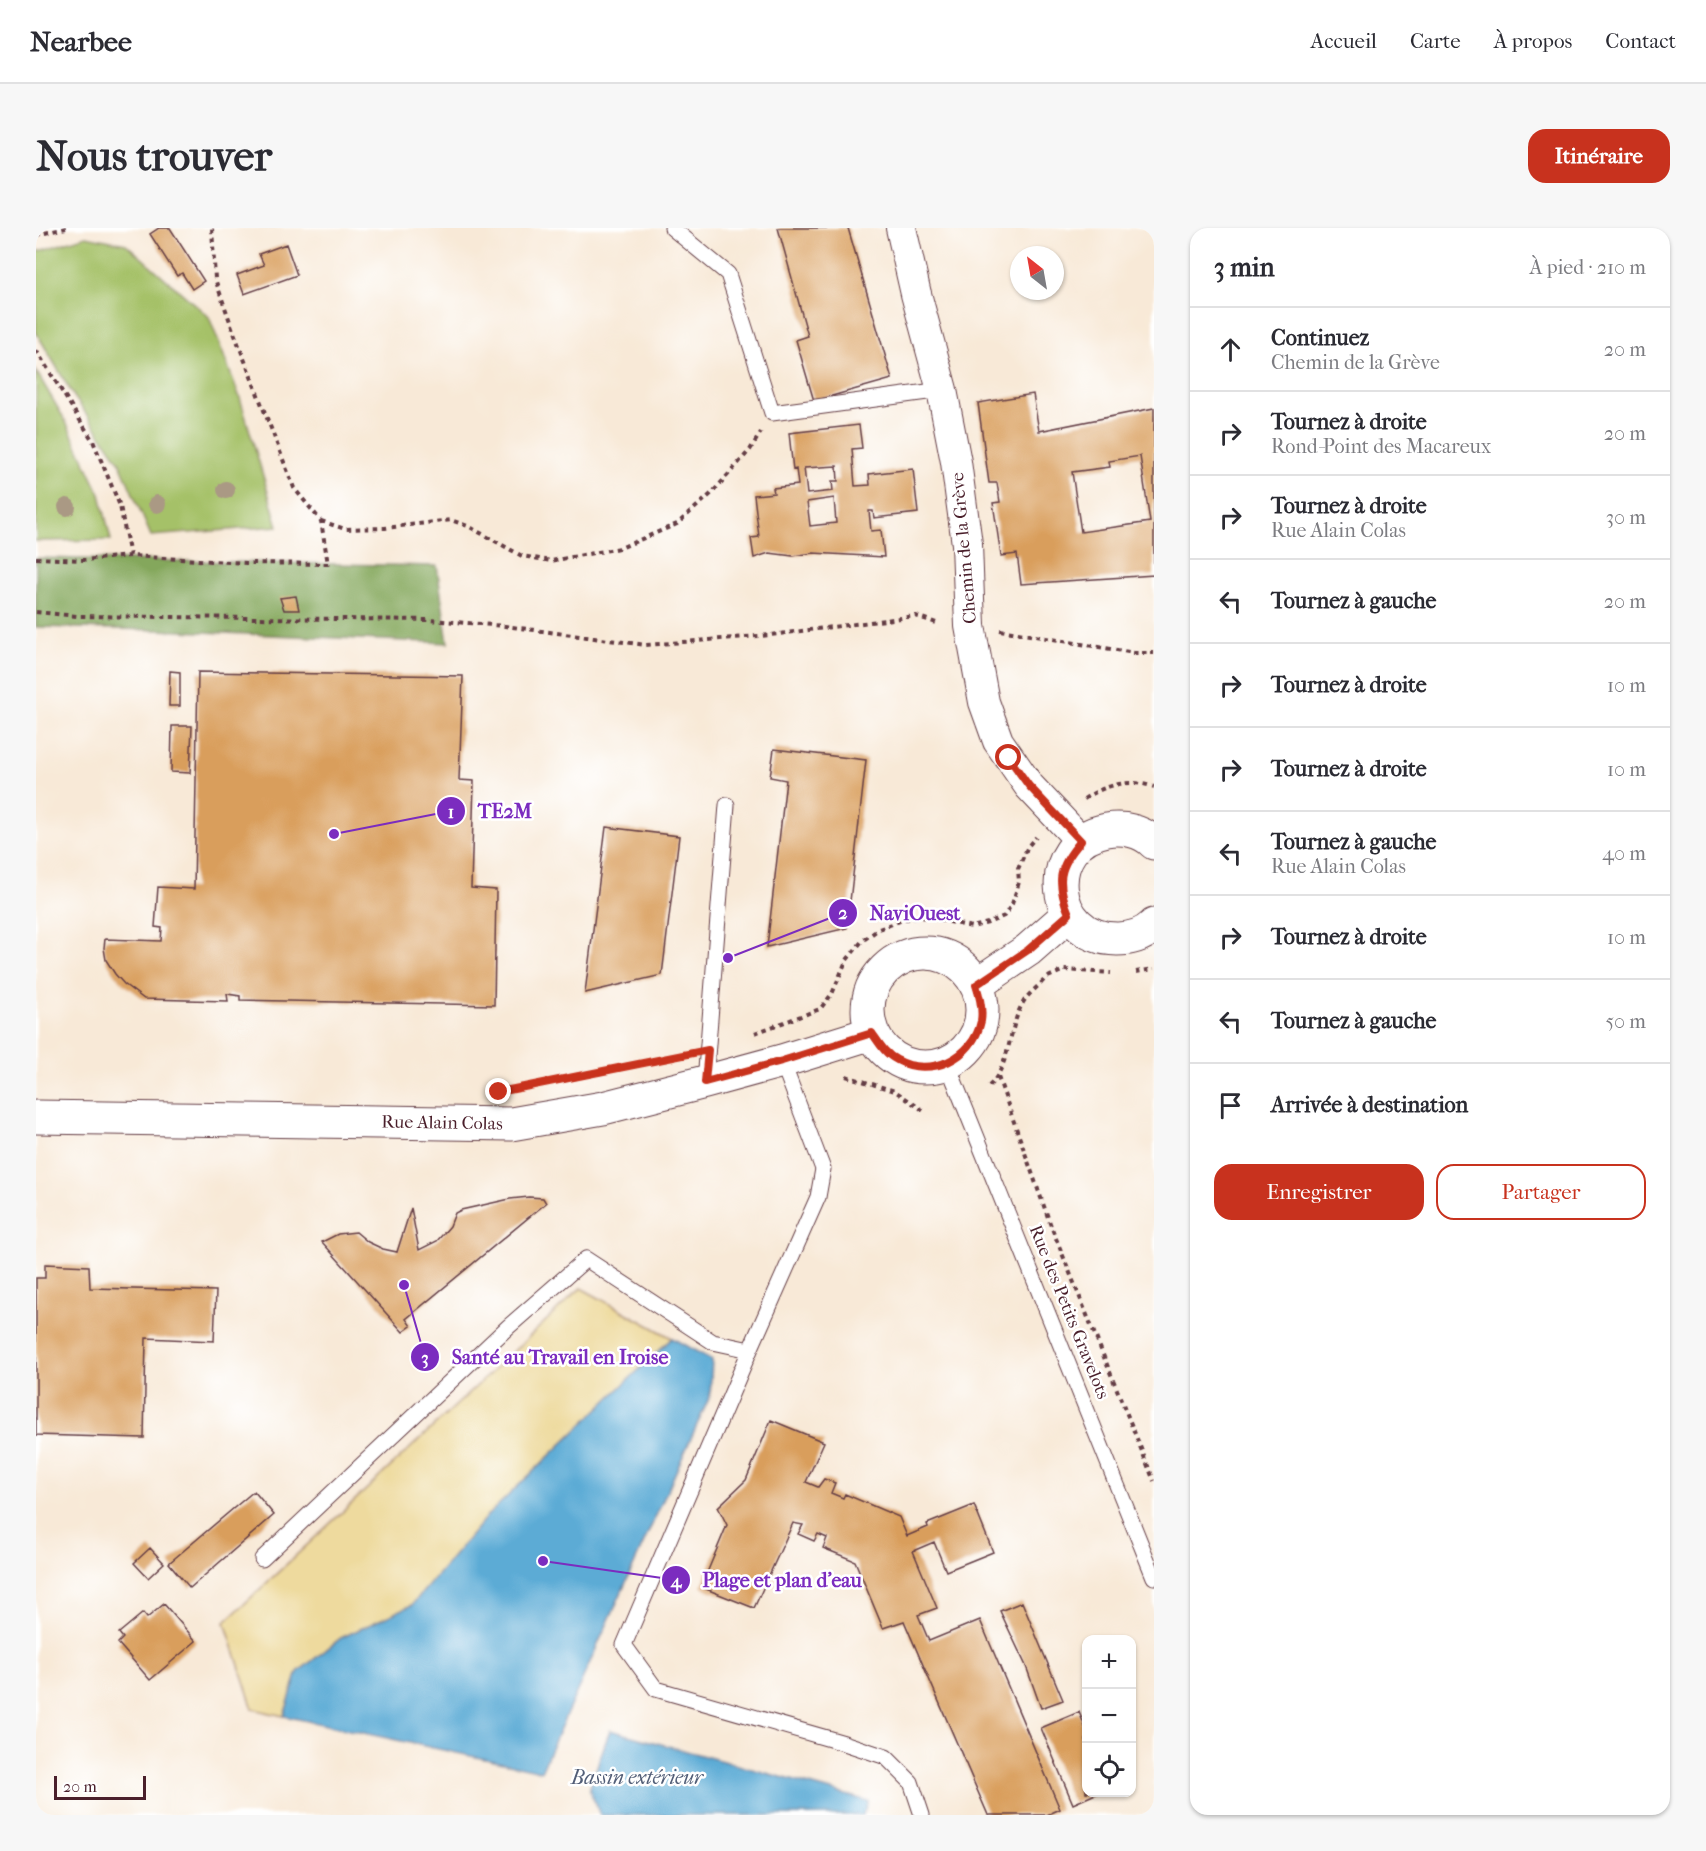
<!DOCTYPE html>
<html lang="fr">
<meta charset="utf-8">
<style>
body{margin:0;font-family:"IM FELL French Canon",serif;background:#f7f7f7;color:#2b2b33}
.controls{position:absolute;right:18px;bottom:18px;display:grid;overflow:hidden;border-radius:12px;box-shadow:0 2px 4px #0004}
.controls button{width:54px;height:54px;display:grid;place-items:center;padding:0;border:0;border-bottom:2px solid #e1e1e2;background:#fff;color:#2b2b33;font:30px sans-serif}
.compass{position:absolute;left:974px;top:18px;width:54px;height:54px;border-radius:50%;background:#fff;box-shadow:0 2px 4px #0004;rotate:329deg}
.scale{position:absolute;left:18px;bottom:15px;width:92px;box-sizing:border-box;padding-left:6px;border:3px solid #4a1f2b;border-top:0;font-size:16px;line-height:21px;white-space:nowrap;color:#4a1f2b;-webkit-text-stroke:4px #fff;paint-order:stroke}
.stop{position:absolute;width:18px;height:18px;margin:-14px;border:4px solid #c8321e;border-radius:50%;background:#fff}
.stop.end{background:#c8321e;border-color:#fff;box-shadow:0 2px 6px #0008}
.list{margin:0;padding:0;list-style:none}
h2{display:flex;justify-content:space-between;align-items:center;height:78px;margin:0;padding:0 24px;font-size:26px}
h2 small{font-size:20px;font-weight:400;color:#7c7c81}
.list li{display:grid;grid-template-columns:39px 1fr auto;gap:18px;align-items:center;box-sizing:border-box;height:84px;padding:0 24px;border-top:2px solid #e1e1e2}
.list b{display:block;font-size:22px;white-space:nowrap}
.list p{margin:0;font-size:20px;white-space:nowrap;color:#7c7c81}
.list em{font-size:20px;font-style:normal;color:#7c7c81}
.actions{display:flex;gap:12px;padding:18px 24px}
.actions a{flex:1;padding:14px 0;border:2px solid #c8321e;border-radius:18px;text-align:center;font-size:21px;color:#c8321e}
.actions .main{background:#c8321e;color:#fff}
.icon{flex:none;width:33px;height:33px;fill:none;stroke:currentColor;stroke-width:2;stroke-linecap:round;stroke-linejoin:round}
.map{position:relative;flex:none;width:1118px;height:1587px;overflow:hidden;border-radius:18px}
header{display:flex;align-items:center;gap:36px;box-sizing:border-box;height:84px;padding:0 30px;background:#fff;border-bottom:2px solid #e1e1e2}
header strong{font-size:28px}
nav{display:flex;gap:33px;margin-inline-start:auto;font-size:21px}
.intro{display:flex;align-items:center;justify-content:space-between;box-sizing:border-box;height:144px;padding:0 36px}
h1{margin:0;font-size:42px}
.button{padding:15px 27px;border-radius:18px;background:#c8321e;color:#fff;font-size:21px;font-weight:700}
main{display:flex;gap:36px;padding:0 36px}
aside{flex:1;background:#fff;border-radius:18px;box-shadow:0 2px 4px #0004}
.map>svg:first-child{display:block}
</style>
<header>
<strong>Nearbee</strong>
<nav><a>Accueil</a><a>Carte</a><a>À propos</a><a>Contact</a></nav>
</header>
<div class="intro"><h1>Nous trouver</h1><a class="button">Itinéraire</a></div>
<main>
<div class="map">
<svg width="1118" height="1587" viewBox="0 0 1118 1587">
<rect width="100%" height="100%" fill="#fff"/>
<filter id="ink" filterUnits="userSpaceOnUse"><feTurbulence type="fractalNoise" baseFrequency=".0167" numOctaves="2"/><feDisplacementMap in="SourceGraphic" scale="12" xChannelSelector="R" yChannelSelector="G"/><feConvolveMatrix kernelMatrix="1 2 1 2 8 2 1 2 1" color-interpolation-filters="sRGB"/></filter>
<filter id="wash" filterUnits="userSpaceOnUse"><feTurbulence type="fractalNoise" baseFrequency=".008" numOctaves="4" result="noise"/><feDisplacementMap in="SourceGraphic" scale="24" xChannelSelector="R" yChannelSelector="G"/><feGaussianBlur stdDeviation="1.35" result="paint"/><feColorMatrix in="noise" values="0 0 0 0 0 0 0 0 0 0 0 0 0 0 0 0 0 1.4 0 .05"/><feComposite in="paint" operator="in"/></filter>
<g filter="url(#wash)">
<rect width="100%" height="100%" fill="#f8e9d7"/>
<path fill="#a5c168" stroke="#78704a" stroke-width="1.5" d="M50,8l40,8 83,73 31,81 38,128 -127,10 -32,-75 -46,-66 -37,-63v-80z
M0,143l29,49 35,74 11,46 -75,1z"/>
<path fill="#84a75c" stroke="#676344" stroke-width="1.5" d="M0,330l401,8 11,77 -292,-13 -120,-3z"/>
<path fill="#eeda9e" stroke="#9c7c64" stroke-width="1.5" d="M545,1060l91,50 -185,178 -75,89 -71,33 -43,34 -14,44 -31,-7 -28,-87z"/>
<path fill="#5babd5" stroke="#526580" stroke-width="1.5" d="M636,1110l40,22 -2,36 -169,375 -257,-55 14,-44 43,-34 71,-33 75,-89z
M574,1502l258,71 -5,14h-263l-11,-26z"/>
<g id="blocks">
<path fill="#d99e5b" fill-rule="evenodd" d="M123,0h11l34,53 -12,8 -10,-16 -5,3 -27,-42z
M742,0h70l44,151 -78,22 -18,-61 12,-4z
M250,16l11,31 -53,19 -7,-19 27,-10 -5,-11z
M997,166l6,37 115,-23v167l-133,9 -4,-30 -16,2 -8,-53 7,-1 -3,-19h-8l-11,-80zM1104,228l10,66 -69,10 -9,-60 38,-5 -1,-6z
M823,197l3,23 -10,1 3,37 15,-1 -1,-11 44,-5 5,44 -44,5 -1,-7h-4l2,20 10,-1 3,27 -71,-4 -20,3 -24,-3 -15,5 -3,-20 8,-1 -5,-42 20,-2 -1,-5 25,-3 -2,-16 -3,1 -4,-37zM801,238l1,15h-6l1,10 -26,3 -3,-26zM798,270l2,25 -26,3 -3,-24z
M260,368l3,14h-15l-4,-12z
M134,443l10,1v34h-11z
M162,444l265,4 -4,104 15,1 -3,107 25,2 -2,115 -254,-5v-4l-13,-2 1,7 -84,-2 -20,-15 -9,-10 -9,-14 -2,-12 1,-9 56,2 1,-13 -7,-1 3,-40 36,2z
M136,498h20l-2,47 -19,-1z
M738,521l92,11 -19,168 -80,19 19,-167 -16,-3z
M570,599l73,9 -17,139 -77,18z
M493,969l14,1 3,5 -140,116 5,7 -8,6 -81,-90 16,-8 18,-2 12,10 15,7 14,3 14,-44 8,42 18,-9 13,-15 5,-13 6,-3 49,-11z
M9,1036l44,2 1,22 126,3 -2,50 -68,-3 -2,100 -108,-3v-157h9z
M735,1192l53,22 -18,40 12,5 6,-8 11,4 -4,10 12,5 2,-4 54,23 8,19 21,-9 -1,-3 47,-19 19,47 -47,19 -12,-29 -21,9 24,57 -19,7 11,26 51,-21 80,189 -13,6h-59l-84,-194 -21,7 -28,-67 -32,-13 4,-10 -9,-4 -4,7 -16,-7 5,-9 -10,-2 -39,85 -53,-21 26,-62 -9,-18 28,-27z
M218,1263l20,24 -84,73 -21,-25z
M114,1320l14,15 -16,15 -14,-15z
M986,1374l41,98 -22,8 -15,-42 -26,-55z
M128,1376l32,37 -46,39 -32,-37 5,-5 -4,-5 24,-20 4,5z
M1043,1484l7,17v63h14l-27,12 -32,-76z"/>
</g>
</g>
<g filter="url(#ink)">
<use href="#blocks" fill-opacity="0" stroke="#643d45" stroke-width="1.5"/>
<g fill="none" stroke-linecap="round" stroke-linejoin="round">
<defs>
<path id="service" d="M636,0l56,46 44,139 170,-23
M746,833l41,108 -5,28 -68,153 -126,295 32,44 188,54 42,14 25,25 11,33
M911,835l207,514
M669,854l22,-277
M226,1331l246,-232 78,-68 127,83 37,8"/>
<path id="minor" d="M865,0l15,66 26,96 14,72 11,82 3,82 14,76 14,39 31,45 52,55"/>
<path id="tertiary" d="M1118,615c-12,-12 -31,-16 -47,-13 -67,12 -58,109 10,109 13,0 27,-4 37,-14
M832 782a57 57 0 1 1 114 0a57 57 0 1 1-114 0Z
M940,757l52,-35 41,-36
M0,889l475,7 92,-16 102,-26 77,-21 90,-28"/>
</defs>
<use href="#service" stroke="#643d45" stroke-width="17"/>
<use href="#minor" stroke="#643d45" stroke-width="32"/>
<use href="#tertiary" stroke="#643d45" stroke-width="35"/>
<path stroke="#643d45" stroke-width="4" stroke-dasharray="4.5 4.5" stroke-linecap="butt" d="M0,7l30,-7
M0,122l57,91 27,65 10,50
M285,293l24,8 40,-1 66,-8 17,6 54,30 29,5 69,-13 57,-24 34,-30 39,-44 11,-18
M0,330l48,2 46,-4 116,7 82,1 -7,-43 -27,-33 -61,-158 -18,-51 -3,-51
M0,384l41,4 353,4 75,6 141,19 125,-10 145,-19 23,8
M964,402l134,23h20
M1048,571c21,-14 45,-21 70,-12
M1100,744l18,-3
M1012,749l16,-7 47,3
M719,805l65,-24 12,-15 14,-33 16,-20 17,-12 26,-10 22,-2 45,10 16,-4 16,-7 8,-12 7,-22 -1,-13 10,-23 8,-9
M810,848l49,15 29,20
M962,849l53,149 103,255
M527,852l48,-10
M953,858c22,-21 19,-59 35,-85 5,-8 14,-14 20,-21"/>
<use href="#service" stroke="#fff" stroke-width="15"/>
<use href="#minor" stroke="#fff" stroke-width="30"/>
<use href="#tertiary" stroke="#fff" stroke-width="33"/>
</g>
<g fill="#aa9984">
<circle cx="190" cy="262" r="9"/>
<circle cx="121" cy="276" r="9"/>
<circle cx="31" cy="279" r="9"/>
</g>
</g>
<g fill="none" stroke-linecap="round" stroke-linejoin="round" filter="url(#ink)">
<path stroke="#c8321e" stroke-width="8" d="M463,864l209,-42 -3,32 77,-21 90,-28c7,10 13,21 25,27 33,18 76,-1 84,-39 2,-12 -1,-24 -5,-36l52,-35 41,-36c-13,-32 -11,-47 12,-73l-52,-55 -20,-28"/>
</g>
<g text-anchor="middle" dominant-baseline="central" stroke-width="5" stroke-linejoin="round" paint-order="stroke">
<g font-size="18" fill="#4a1f2b" stroke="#fff">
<text transform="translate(928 320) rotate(-95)">Chemin de la Grève</text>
<text transform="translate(406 895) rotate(1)">Rue Alain Colas</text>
<text transform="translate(1033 1084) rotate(68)">Rue des Petits Gravelots</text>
</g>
<g font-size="20" font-style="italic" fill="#525e77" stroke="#fff">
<text x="601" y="1549">Bassin extérieur</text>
</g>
</g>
<path fill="none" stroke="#7b2cbf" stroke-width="2" d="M298 606L415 583M692 730L807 685M368 1057L389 1129M507 1333L640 1352"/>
<g fill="#7b2cbf" stroke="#fff" stroke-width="2">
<circle cx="298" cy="606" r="6"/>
<circle cx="692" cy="730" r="6"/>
<circle cx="368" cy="1057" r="6"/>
<circle cx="507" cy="1333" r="6"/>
<circle cx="415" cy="583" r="15"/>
<circle cx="807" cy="685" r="15"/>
<circle cx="389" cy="1129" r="15"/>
<circle cx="640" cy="1352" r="15"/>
</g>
<g font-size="18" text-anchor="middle" font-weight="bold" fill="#fff">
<text x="415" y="590">1</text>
<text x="807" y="691">2</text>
<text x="389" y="1136">3</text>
<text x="640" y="1359">4</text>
</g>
<g font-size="20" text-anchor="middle" font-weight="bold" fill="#7b2cbf" stroke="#fff" stroke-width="5" stroke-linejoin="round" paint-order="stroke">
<text x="469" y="590">TE2M</text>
<text x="879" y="692">NaviOuest</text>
<text x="524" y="1136">Santé au Travail en Iroise</text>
<text x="746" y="1359">Plage et plan d'eau</text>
</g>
</svg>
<div class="controls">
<button>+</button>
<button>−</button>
<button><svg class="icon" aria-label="locate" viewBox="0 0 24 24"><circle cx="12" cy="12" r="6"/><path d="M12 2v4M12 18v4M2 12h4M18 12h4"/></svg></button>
</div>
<svg class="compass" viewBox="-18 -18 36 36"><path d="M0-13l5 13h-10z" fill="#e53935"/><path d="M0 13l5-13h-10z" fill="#7c7c81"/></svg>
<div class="scale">20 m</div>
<div class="stop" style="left:973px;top:530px"></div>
<div class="stop end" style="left:463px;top:864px"></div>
</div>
<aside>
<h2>3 min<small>À pied · 210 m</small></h2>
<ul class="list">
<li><svg class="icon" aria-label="ahead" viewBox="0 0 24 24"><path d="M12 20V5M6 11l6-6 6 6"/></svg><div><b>Continuez</b><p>Chemin de la Grève</p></div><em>20 m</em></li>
<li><svg class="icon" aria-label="right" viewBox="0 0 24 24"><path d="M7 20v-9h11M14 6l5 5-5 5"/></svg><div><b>Tournez à droite</b><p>Rond-Point des Macareux</p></div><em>20 m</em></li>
<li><svg class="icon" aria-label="right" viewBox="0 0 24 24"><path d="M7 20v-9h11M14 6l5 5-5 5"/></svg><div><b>Tournez à droite</b><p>Rue Alain Colas</p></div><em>30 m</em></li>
<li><svg class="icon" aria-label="left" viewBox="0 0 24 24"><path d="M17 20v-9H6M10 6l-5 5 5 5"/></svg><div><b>Tournez à gauche</b></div><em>20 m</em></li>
<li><svg class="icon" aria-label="right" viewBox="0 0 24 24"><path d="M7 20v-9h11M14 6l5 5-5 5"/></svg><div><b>Tournez à droite</b></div><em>10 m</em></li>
<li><svg class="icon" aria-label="right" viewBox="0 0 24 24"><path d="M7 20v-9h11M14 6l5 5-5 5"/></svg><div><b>Tournez à droite</b></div><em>10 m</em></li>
<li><svg class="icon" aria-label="left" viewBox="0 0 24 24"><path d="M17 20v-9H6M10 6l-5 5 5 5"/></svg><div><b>Tournez à gauche</b><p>Rue Alain Colas</p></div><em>40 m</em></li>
<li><svg class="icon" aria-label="right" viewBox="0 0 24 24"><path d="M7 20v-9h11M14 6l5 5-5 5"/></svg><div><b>Tournez à droite</b></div><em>10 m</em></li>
<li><svg class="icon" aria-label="left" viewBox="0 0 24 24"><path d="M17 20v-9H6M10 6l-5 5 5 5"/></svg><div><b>Tournez à gauche</b></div><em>50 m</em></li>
<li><svg class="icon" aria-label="arrive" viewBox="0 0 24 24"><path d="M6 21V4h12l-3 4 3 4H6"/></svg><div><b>Arrivée à destination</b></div></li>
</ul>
<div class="actions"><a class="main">Enregistrer</a><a>Partager</a></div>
</aside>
</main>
